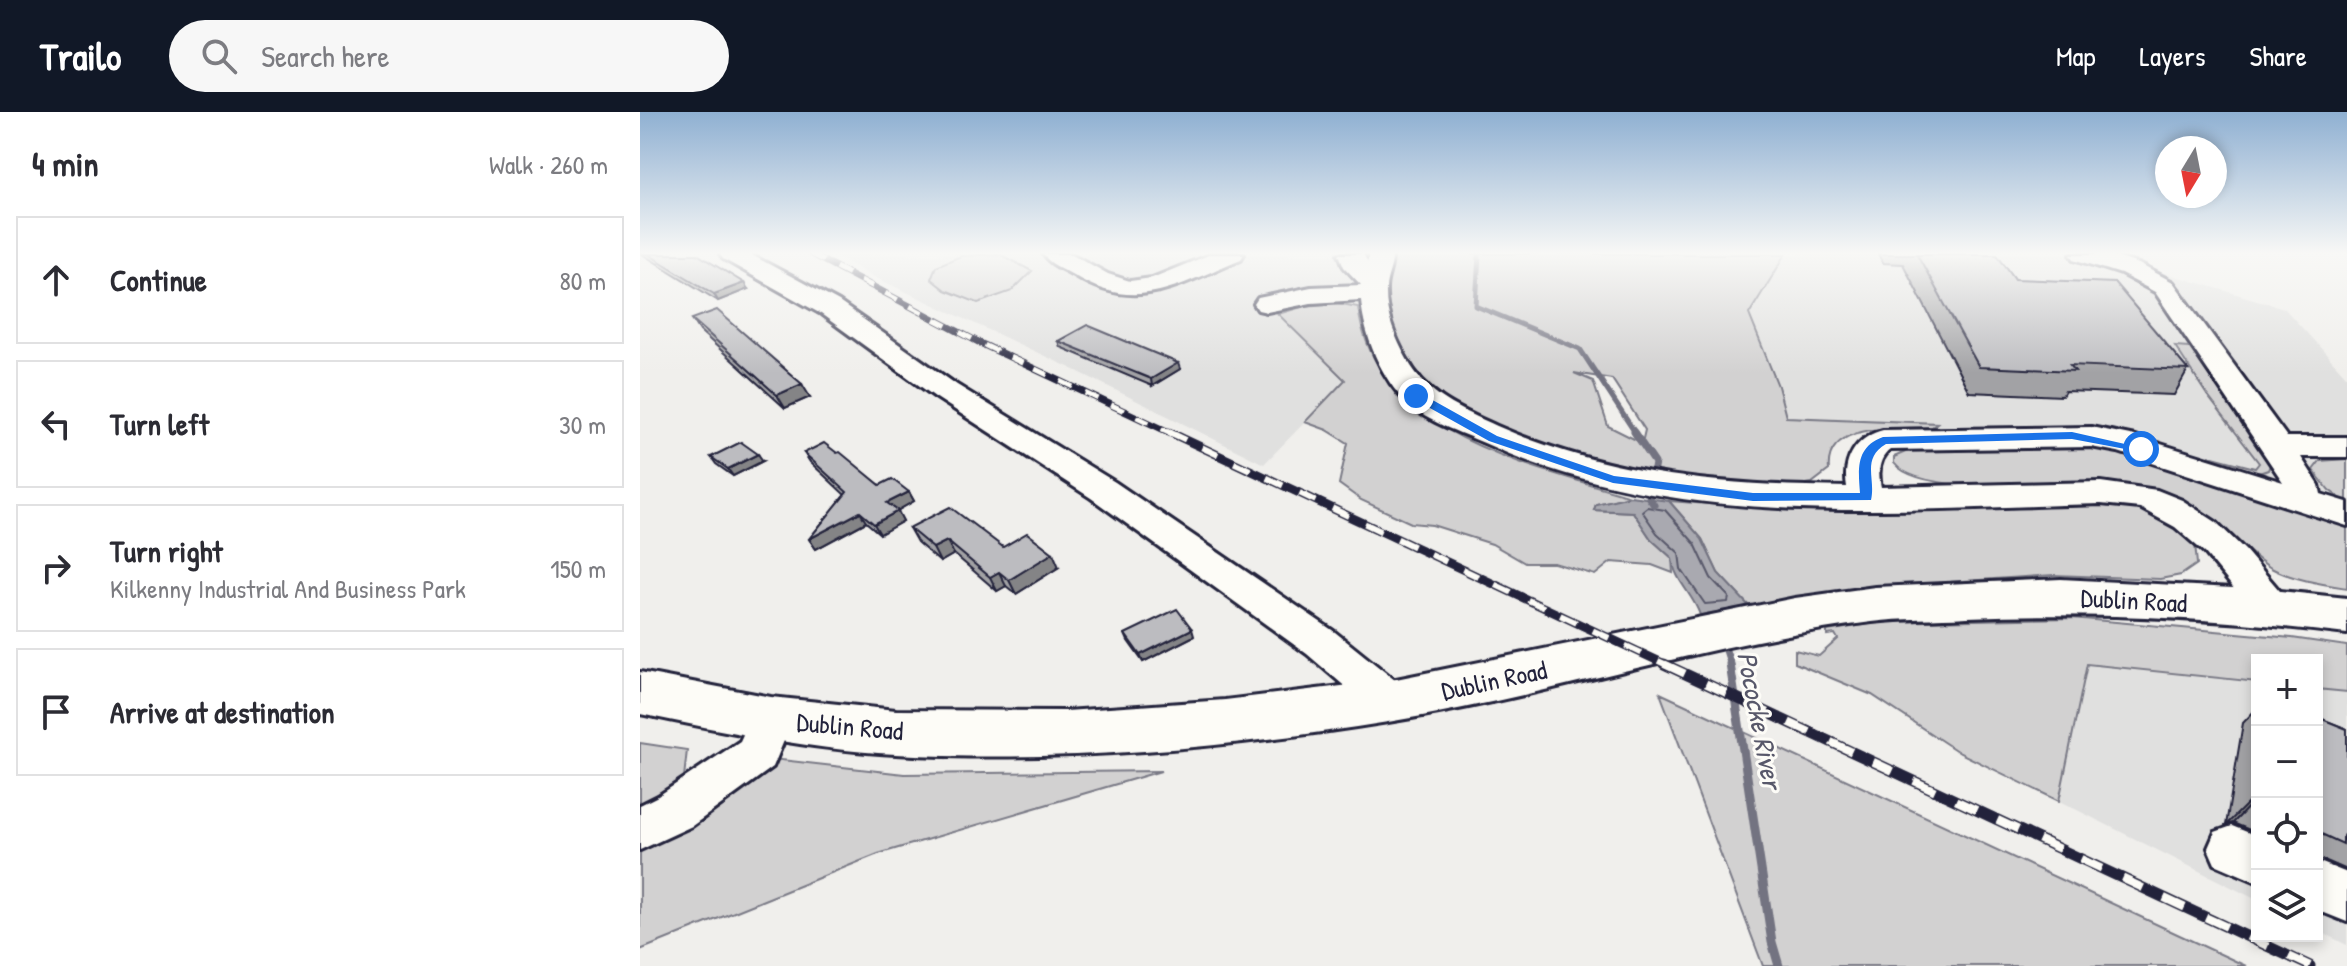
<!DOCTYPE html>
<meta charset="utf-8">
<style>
body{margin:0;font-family:"Patrick Hand",sans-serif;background:#f7f7f7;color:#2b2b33}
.controls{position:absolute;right:24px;bottom:24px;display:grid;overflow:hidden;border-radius:0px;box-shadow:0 4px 12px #0003}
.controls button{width:72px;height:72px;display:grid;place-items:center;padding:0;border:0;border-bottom:2px solid #e1e1e2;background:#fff;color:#2b2b33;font:40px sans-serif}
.compass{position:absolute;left:1515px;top:24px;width:72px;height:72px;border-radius:50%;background:#fff;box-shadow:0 4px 12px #0003;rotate:190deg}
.stop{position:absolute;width:24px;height:24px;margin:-18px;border:6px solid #1a73e8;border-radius:50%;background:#fff}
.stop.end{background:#1a73e8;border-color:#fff;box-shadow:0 2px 8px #0008}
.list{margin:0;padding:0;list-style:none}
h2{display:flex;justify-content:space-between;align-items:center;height:104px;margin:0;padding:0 32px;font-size:34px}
h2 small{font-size:26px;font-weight:400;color:#7c7c81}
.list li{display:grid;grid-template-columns:52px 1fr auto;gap:24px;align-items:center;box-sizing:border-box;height:128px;margin:0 16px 16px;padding:0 16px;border:2px solid #e1e1e2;border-radius:0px}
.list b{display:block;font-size:30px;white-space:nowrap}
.list p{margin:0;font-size:26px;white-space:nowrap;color:#7c7c81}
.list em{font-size:26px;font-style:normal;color:#7c7c81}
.icon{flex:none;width:44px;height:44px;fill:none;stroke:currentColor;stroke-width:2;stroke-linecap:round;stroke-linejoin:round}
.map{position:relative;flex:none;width:1707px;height:854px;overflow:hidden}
header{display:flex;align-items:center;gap:48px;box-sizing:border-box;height:112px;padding:0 40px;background:#111827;color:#fff}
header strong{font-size:38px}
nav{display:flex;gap:44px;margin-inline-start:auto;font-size:28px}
.search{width:560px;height:72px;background:#f7f7f7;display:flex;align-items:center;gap:20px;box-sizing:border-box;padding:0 28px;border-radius:44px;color:#7c7c81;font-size:30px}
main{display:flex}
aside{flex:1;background:#fff}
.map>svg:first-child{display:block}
</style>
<header>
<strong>Trailo</strong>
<div class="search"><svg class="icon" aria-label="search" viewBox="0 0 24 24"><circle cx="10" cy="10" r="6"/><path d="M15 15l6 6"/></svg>Search here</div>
<nav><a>Map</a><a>Layers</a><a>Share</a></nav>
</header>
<main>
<aside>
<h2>4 min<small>Walk · 260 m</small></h2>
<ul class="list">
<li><svg class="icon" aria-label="ahead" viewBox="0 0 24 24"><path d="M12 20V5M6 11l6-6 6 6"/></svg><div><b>Continue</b></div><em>80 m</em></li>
<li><svg class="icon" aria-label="left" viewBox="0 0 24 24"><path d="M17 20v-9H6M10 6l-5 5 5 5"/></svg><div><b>Turn left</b></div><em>30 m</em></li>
<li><svg class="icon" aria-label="right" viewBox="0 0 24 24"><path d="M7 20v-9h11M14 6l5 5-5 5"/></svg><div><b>Turn right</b><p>Kilkenny Industrial And Business Park</p></div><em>150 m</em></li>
<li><svg class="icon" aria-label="arrive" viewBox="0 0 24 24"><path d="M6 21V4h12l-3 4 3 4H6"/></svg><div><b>Arrive at destination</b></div></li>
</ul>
</aside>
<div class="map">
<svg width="1707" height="854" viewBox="0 0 1707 854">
<rect width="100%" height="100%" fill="#f0efec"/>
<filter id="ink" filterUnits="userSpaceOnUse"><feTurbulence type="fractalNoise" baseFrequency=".0125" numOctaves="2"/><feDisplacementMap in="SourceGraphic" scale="16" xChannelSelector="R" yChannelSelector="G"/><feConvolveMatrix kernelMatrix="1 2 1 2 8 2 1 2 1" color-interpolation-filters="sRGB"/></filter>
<g filter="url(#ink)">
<path fill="#e0e0df" d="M193,142h616l7,49 -173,15 63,62 -82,84 -187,-93 -205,-95z
M1146,142h314l184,54 63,69v144l-290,-72 -110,1 -18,-27 -143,-6 -8,-31 -29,-72z
M1447,552l170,18v218l-198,-99z
M1677,577l30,3v253l-30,-15z"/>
<path fill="#d2d1d1" stroke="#7a7a86" stroke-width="2" fill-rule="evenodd" d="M359,142l33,17 -20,20 -34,12 -33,-13 -14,-11 5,-13 25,-10z
M747,142h399l-37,60 29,72 8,31 151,6 -5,4c-33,2 -108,-6 -103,43l-17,13 -33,6 -160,-20 -118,-38 -73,-42 -33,-53 -8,-40zM934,261l38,6 33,51 -3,13 -34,-17 -15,-45z
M696,191l22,4c16,127 170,158 272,189l-34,8 -2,6 39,2 18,27 21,19 1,15 -21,-8 -41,-3 -16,13 -41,-12h-29l-33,-19 -60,-19 -21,-2 -50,-23 -22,-16 9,-41 -21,-13 -22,-8 40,-42 -67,-66 27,-8z
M1535,234l14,1 82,116 -3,7c-17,8 -45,-2 -59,-14l46,12 4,-5 -52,-68z
M1413,332h46l248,77v67c-25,-4 -53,-8 -76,-20 -12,-7 -23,-18 -34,-27 -30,-23 -68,-51 -106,-56 -51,-6 -208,16 -237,-22v-6l16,-7 146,-1z
M1707,347v44l-18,-13 -16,-20 7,-9z
M1029,389l132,10 321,-7c29,8 50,21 73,40l2,20 -16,11 -21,4 -106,-4 -105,7 -200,24 -31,-33 -16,-34z
M1432,506l220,20 55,8v46l-30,-3v-29h-60v22l-170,-18 -28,137 -99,-48 -88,-58 -77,-32v-13l24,6 19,-17 -3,-5 -8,1v-4l55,-9z
M1020,581l586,273h-483z
M0,631l47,7 -5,46 73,-39 149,17 257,-3 -283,83 -238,96z"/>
<path fill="#a9a9b0" stroke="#737381" stroke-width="2" d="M990,384l39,5 33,38 16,34 31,33 -49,9c-7,-21 -26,-35 -28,-57l-21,-19 -18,-27 -39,-2 2,-6z"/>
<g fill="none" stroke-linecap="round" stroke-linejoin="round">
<path stroke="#58586a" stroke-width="2" d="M1007,395l18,3 30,34 16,34 18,19 -1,5 -23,2 -24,-35 -2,-16 -22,-20 -15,-22z"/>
<path stroke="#737381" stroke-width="5" d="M839,142l-3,52 104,43 56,85"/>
<path stroke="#737381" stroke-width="7" d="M994,320l21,31 -6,35 5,7
M1083,529l8,25"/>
<path stroke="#737381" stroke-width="9" d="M1090,552l42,278 7,24"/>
<defs>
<path id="minor" d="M80,142h30l89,48 118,83 158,97 220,150 71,57 6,12 -6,12 -15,5 -15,-5 -69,-59 -216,-156 -156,-101 -114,-83 -98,-55z
M403,142h29l36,20 22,7 22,-3 59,-24h33l-3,5c-62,25 -104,56 -168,16 -10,-6 -24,-11 -30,-21z
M699,142h24l5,8v-8h24c1,13 -6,23 -6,35 -1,24 9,49 21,70 20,37 53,50 90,67 117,51 224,59 350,61 -5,-27 9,-50 36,-57l208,-3 44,9 148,46 -128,-190 -34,-18 -47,-15 -3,-5h36l32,10 34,18 114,155h60v20h-46l18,28 2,9 26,8v24l-229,-74 -27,-5 -201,3c-12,9 -12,23 -9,37l220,-5 56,8 25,10 34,22 29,28 40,47 5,10 -5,10 -14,4 -14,-4 -52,-64 -30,-26 -35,-19 -39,-4c-206,5 -425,27 -617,-61 -25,-11 -56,-21 -76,-39 -27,-25 -44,-68 -47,-104l-50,3 -44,9 -9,-2 -4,-6 4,-6 53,-11 50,-2 -17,-18z
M131,589l15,5 7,13 -20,48 -81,59 -52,24v-45l18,-9 82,-55 16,-35z
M1592,714l25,10v46l-42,-18 -7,-16 7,-16z
M1677,749l30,12v49l-30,-12z"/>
<path id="major" d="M1421,467l210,11 76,8v36c-126,-16 -253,-22 -380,-17 -32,2 -64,1 -95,5 -164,20 -321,74 -484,100 -161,26 -328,41 -492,32 -86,-4 -171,-23 -256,-40v-42l131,25 125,13 170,1 159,-11 166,-20 404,-82 80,-11z"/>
</defs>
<use href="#minor" stroke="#22223b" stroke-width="6"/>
<use href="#major" stroke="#22223b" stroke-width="6"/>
<use href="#minor" fill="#fdfcf7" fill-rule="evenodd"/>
<use href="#major" fill="#fdfcf7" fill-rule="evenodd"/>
<defs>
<path id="rail-far2" d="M171,142l173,91 189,89"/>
<path id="rail-far1" d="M529,320l500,234"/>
<path id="rail" d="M1024,552l646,302"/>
</defs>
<use href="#rail-far2" stroke="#22223b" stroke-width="7"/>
<use href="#rail-far1" stroke="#22223b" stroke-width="9"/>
<use href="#rail" stroke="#22223b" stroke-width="11"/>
<use href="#rail-far2" stroke="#fdfcf7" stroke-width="5" stroke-dasharray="14" stroke-linecap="butt"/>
<use href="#rail-far1" stroke="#fdfcf7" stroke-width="6" stroke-dasharray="18" stroke-linecap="butt"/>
<use href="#rail" stroke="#fdfcf7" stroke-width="8" stroke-dasharray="23" stroke-linecap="butt"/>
</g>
<path fill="#a2a2a5" stroke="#22223b" stroke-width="2" d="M2,142h55l51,35 -30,12z
M1238,142h119l18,25 173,91 -14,25 -109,-4 -3,5 -93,-4 -66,-128 -20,-1z
M52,207l118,78 -25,11 -85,-77z
M418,229l122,28 -28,17 -92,-39z
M164,341h33l43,32 29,7 5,9 -17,10 6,10 -23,13 -14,-12 -50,27 -7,-10 36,-44 -35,-33z
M71,345l52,4 -30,15 -17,-12z
M269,416l94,19 56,20 -43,27 -10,-8 -9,5 -43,-37 -14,8 -23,-20z
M485,522l69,2 -51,26 -15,-21z
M1617,596v125l-24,-10 -7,2 17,-102z
M1677,605l30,12v141l-23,-10 -7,6z"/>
<path fill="#848486" stroke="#22223b" stroke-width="2" d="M104,171l4,6 -30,12 -4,-7z
M538,251l2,6 -28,17 -1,-7z
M162,272l8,13 -25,11 -8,-13z
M118,342l5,7 -30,15 -5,-7z
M269,380l5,9 -21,12 -6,-10z
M258,399l5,10 -23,13 -6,-10z
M220,400l6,10 -50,27 -7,-10z
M307,429l7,13 -14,8 -7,-14z
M413,441l6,14 -43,27 -7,-14z
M359,460l7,14 -9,5 -7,-14z
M552,517l2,7 -51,26 -3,-7z
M1617,686l-24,25 -7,2 25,-25z"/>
<path fill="#bcbcc0" stroke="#22223b" stroke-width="2" d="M8,142h49l47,29 -30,11z
M1277,142h80l18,25 100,4 73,87 -118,-5 5,6 -96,-4z
M77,198l85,74 -25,11 -85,-76z
M447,213l91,38 -27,16 -93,-38z
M101,330l17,12 -30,15 -17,-12z
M184,331l13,10 3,-1 40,33 12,-6 17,13 -22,11 11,8 -24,13 -14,-12 -51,27 38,-47 -43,-39z
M310,395l53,40 24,-14 26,20 -44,27 -10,-8 -9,5 -43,-36 -14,7 -24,-20z
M537,497l15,20 -52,26 -15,-21z
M1677,605l30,12v105l-4,2v8l-26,-12z
M1617,651v35l-6,2z"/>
</g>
<linearGradient id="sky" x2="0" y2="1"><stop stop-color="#8fb0d2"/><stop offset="0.54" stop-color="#f8f8f6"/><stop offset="1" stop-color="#f8f8f6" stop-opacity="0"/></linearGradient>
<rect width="1707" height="261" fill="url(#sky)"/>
<path fill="#1a73e8" d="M772,281h8l77,43 117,40 139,17h107c-2,-25 -4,-46 23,-56l189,-5 75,17 -6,3 -69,-13 -186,5c-25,15 -10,34 -15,56l-118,1 -140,-18 -124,-42 -77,-43z"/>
<g text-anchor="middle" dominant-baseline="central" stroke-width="6" stroke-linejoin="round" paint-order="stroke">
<g font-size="26" fill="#22223b" stroke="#fdfcf7">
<text transform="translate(1494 488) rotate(3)">Dublin Road</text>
<text transform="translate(854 568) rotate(-12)">Dublin Road</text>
<text transform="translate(210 614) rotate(5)">Dublin Road</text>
</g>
<g font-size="28" font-style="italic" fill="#58586a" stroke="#fdfcf7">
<text transform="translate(1120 608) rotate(79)">Pococke River</text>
</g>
</g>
</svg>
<div class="controls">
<button>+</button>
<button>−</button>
<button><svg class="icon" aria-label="locate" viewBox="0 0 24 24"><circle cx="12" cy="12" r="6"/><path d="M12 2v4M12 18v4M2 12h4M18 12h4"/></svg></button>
<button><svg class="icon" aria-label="layers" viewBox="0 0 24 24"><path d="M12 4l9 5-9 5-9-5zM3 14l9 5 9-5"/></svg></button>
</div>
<svg class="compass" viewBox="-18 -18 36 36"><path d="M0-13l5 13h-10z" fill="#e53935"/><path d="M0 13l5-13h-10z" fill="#7c7c81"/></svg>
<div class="stop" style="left:1501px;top:337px"></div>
<div class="stop end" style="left:776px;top:284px"></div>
</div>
</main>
